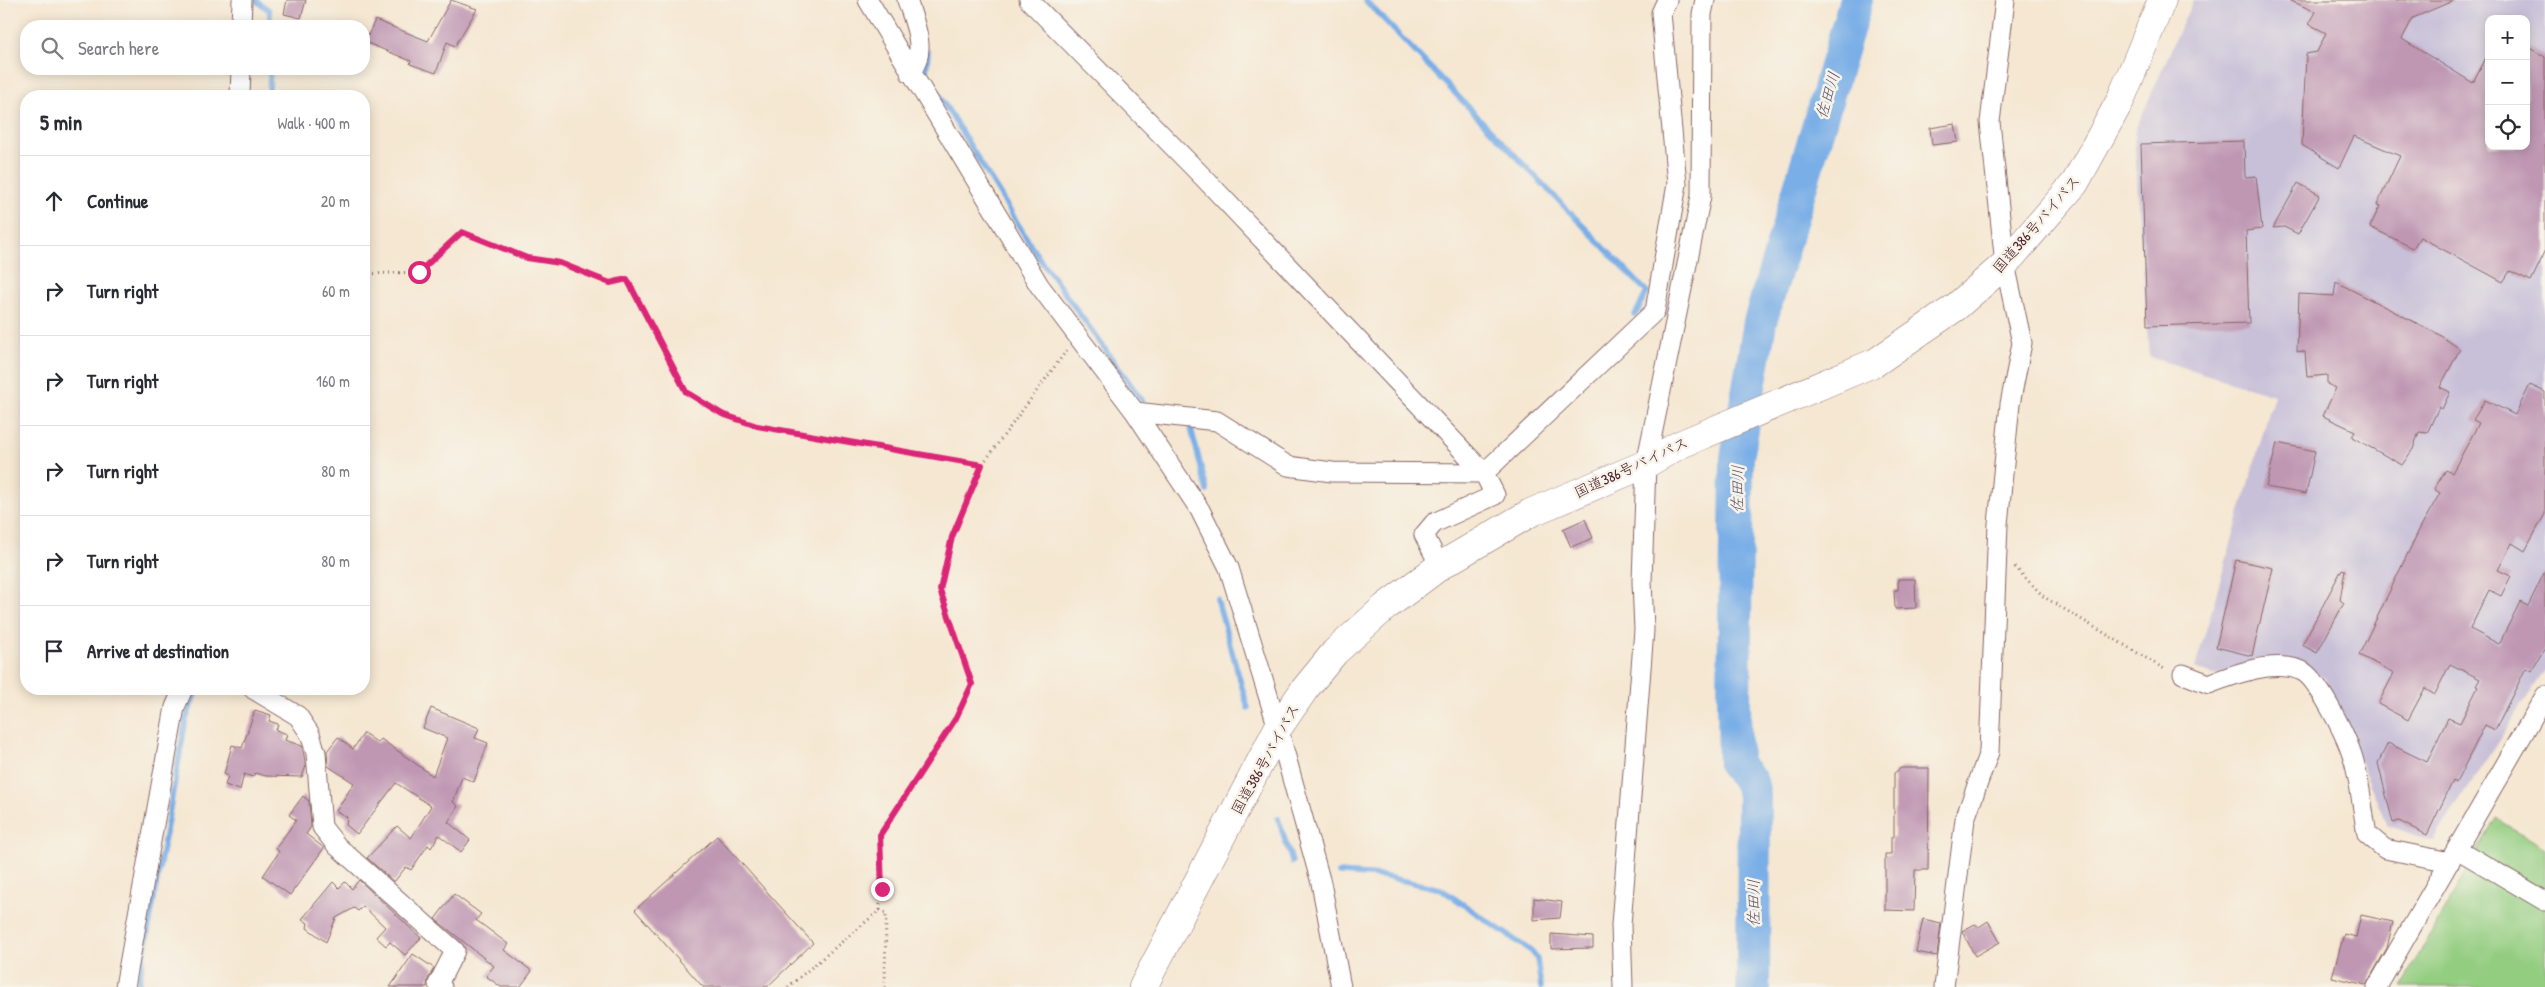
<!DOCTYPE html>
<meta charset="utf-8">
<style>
body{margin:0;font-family:"Patrick Hand","Klee One",sans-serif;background:#f2f2f3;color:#2b2b33}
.controls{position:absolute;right:15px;top:15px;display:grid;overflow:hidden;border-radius:10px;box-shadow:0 2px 12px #0003}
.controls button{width:45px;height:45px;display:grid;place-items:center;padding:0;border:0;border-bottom:1px solid #e1e1e2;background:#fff;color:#2b2b33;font:25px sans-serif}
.stop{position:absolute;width:15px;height:15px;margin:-11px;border:4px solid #db2777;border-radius:50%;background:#fff}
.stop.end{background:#db2777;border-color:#fff;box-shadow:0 1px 5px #0008}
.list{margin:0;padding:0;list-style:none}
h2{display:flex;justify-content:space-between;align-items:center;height:65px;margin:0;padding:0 20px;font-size:21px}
h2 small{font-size:16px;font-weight:400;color:#7c7c81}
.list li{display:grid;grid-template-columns:32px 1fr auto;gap:15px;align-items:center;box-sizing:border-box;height:90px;padding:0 20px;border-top:1px solid #e1e1e2}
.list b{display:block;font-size:19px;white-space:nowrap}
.list em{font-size:16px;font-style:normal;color:#7c7c81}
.icon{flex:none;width:28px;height:28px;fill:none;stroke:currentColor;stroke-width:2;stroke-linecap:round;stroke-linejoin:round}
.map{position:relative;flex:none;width:2545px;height:987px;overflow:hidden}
.search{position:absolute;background:#fff;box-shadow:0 2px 12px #0003;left:20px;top:20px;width:350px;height:55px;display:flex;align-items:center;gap:12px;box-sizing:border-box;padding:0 18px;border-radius:20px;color:#7c7c81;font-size:19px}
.panel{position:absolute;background:#fff;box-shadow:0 2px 12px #0003;left:20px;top:90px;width:350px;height:605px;border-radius:20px}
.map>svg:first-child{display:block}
</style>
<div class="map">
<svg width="2545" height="987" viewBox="0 0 2545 987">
<rect width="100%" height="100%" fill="#f7f3e8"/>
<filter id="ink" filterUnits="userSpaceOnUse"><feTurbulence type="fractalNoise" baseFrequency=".02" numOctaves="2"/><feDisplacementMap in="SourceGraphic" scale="10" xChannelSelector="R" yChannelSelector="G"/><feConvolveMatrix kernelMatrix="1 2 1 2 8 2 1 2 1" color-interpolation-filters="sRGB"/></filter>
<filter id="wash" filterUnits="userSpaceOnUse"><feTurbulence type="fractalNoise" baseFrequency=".0096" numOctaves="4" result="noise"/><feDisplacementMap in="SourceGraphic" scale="20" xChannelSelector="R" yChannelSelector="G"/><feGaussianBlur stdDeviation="1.12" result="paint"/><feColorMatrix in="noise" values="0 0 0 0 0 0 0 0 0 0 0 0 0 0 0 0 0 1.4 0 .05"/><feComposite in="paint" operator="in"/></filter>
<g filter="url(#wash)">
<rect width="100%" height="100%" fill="#f5e7d2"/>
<path fill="#c8bfd8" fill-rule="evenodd" d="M2193,0h352v670l-112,171 -46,-16 -62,-147 -40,-17 -72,14 -18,-7 79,-273 -125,-38 -15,-224zM2489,19h37v127h-37z"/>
<path fill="#93cd80" stroke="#6e7656" d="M2496,818l49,30v139h-144z"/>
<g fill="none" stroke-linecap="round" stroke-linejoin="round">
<path stroke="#79aee7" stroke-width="5.5" d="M255,0l14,10 2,16
M1365,0l282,292 -12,23
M928,52l-2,22 111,181 105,145
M269,96l1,-27
M1186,423l4,1 17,67
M1217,599l31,109
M1278,818l14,44
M1339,873l43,3 59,13 90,62 6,8 4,28
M138,987l48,-268 11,-30"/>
<path stroke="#79aee7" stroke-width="34" d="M1753,987l1,-192 -3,-13 -16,-18 -1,-61 3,-245 23,-136 96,-322"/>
</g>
<g id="blocks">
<path fill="#bf97b3" d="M287,0h19l-5,18 -17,-4z
M451,0l26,9 -22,37 -8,-4 -11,31 -26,-9 1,-3 -46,-19 10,-22 53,21z
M2289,0h166l-42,18 -11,21 71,44 16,-31v94h37v-100l19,11v195l-14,29 -21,-10 -7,11 -83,-45 -7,11 -43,-21 10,-21 -3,-1 23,-49 -46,-20 -15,32 -37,-23 4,-91 11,-2 9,-19 -17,-9 7,-12z
M1955,124l3,18 -26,3 -2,-17z
M2244,141l1,36 11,-1 6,53 -16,2 3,92 -102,3 -6,-182z
M2298,183l22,12 -22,39 -14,-7 -11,1z
M2336,282l102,52 22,15 -20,38 10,5 -8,17 -3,-2 -12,26 -8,-1 -6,17 -11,16 -50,-28 3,-6 -32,-15 13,-28 -9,-4v-9l-20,2 -2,-25 -8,-1 2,-57 35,2z
M2530,385l15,7v122l-20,37 -13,-8 -14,27 13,6 -10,20 -12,-6 -19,39 29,15 21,-42 8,4 17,-35v77l-14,23 -5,-3 -31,62 -10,-5 -29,58 -3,-2 -26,54 -28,-14 -6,2 -15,-60 10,-20 39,19 21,-44 12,5 18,-36 -2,-1 4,-7 -30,-15 -15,30 -10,-6 -17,32 -30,-16 16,-31 -35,-18 61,-127 20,-35 -6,-4 12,-19 6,3 27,-50 -6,-3 12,-20 30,15z
M2277,443l38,8 -9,43 -40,-7z
M1585,519l8,19 -22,9 -8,-18z
M2236,560l37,8 -21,88 -36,-9z
M2342,569l3,1 -5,30 4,3 -27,50 -15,-8z
M1898,579h17l1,29 -21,1 -1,-19h4z
M431,708l48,20 -4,10 13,5 -14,39 -12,-5 -9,25 5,4 -10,16 22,18 -9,12 -22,-17 -8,13 -3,-3 -17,25 -5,-3 -12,15 -27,-24 30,-32 14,12 20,-32 -35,-23 -39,51 -11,-9 1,-8 -11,-6 18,-28 -26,-17 -1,-15 11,-14 15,12 11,-16 14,10 3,-4 52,37 14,-38 -24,-10z
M255,710l16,5 -2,6 9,3 -2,6 11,4 -2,6 17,6 4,20 -4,11 -36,-1 -11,-3 -2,4 -9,-3 -4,16 -15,-5 3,-9 -4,-2 8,-29 10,3z
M1901,768h28l-1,102h-13l-1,41 -29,-1v-56h6v-17h3v-64z
M303,796l6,5 2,26 -5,7 18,14 -34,47 -27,-19 16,-24 -3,-4 20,-28 -7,-5z
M717,836l96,107 -46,44h-64l-68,-77z
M359,880l62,58 -16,17 -15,-13 -4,4 -10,-9 9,-10 -22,-21 -5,5 -4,-3 -18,10 -10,24 -19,-14 1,-5 -6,-4 31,-37 6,6 6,-6 7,7z
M454,894l27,20 -5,6 32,24 -4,6 28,21 -12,16h-19l-15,-11 8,-10 -59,-47z
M1534,898l28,4 -2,16 -26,2z
M2361,915l32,7 -6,26 -21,37 -34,-8 12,-43 12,3z
M1923,919l18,4 -4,33 -21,-4z
M1988,921l12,21 -25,14 -13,-25 13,-7 4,3z
M1551,934l42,3v11l-42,1z
M413,954l21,14 -6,11 -1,8h-37z"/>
</g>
</g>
<g filter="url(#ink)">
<use href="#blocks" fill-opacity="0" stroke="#866565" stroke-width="1"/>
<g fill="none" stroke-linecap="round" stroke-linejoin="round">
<defs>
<path id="minor" d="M868,0l171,285 96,127 65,98 29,58 49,160 43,155 20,104
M907,0c8,25 21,51 3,73
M1029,0l175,178 280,295 11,22 -61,28 -10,12 16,31
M241,26l1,-26
M240,96l1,-27
M1135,412l82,9 71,45 44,6 152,1 171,-162 22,-127 -16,-171 6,-13
M2183,674l26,10c26,-10 65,-25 93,-13 15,7 43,63 49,81 9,24 11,57 16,82l18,15 65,13
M253,689l45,27 12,18 6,19 6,74 15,19 118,105 -17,33 4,3
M2457,849l88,52
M125,987l50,-280 8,-18
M1623,987l-2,-62 23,-295 -2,-49 4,-117 55,-268 1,-182 3,-14
M1944,987l21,-168 24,-67 9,-228 12,-120 12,-61 -17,-79 -15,-142 15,-122
M2377,987l168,-291"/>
<path id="highway" d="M1143,987l135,-259 26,-38 31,-38 50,-45 55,-41 90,-53 116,-49 33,-19 197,-83 80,-55 49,-43 70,-81 45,-82 42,-101"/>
</defs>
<use href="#minor" stroke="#866565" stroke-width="21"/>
<use href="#highway" stroke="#866565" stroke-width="29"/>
<path stroke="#866565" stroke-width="3" stroke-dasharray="1 4" stroke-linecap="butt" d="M364,274l55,-2 43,-40 65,26 33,5 50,20 17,-4 59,113 35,21 36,13 225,39
M2015,567l29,30 122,73
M880,910l6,3 -1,74
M788,987l92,-77v-75l76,-117 16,-34 -32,-94 12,-53 30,-72 85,-115"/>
<use href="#minor" stroke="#fff" stroke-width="19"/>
<use href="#highway" stroke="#fff" stroke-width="28"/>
</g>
</g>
<g fill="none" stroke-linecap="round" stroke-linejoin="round" filter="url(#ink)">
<path stroke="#db2777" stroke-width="6" d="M419,272l43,-40 65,26 33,5 50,20 17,-4 59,113 36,22 35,12 225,39 -30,72 -12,53 32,94 -16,34 -76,117 2,54"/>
</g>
<g text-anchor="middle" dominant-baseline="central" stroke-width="5" stroke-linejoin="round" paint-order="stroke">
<g font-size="15" fill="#4a1f2b" stroke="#f7f3e8">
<text transform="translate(2036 224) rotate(-49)">国道386号バイパス</text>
<text transform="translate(1631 467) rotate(-25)">国道386号バイパス</text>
<text transform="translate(1265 759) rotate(-61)">国道386号バイパス</text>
</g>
<g font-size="16" font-style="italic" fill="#5a516d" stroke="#f7f3e8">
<text transform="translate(1827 95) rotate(-73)">佐田川</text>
<text transform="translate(1737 489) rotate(-89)">佐田川</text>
<text transform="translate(1753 903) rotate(-90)">佐田川</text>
</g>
</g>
</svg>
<div class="controls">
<button>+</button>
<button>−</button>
<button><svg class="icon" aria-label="locate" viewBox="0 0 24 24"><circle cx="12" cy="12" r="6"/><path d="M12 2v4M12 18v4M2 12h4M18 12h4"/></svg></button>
</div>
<div class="stop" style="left:419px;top:272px"></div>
<div class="stop end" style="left:882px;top:889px"></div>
<div class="search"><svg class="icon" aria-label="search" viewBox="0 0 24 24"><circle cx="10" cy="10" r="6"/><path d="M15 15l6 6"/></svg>Search here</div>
<section class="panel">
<h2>5 min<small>Walk · 400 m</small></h2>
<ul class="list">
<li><svg class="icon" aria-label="ahead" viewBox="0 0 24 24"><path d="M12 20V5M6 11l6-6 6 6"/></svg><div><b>Continue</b></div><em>20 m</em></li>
<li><svg class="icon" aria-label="right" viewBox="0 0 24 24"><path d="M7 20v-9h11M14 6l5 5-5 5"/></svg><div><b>Turn right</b></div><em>60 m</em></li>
<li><svg class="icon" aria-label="right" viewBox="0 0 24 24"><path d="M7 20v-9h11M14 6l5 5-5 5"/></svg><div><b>Turn right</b></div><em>160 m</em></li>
<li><svg class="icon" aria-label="right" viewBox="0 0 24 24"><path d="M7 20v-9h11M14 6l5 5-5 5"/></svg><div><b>Turn right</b></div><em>80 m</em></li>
<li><svg class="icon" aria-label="right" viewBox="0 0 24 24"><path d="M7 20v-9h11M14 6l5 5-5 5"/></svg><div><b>Turn right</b></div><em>80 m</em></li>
<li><svg class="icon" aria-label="arrive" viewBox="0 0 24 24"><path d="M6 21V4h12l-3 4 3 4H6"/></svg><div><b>Arrive at destination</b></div></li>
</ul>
</section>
</div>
